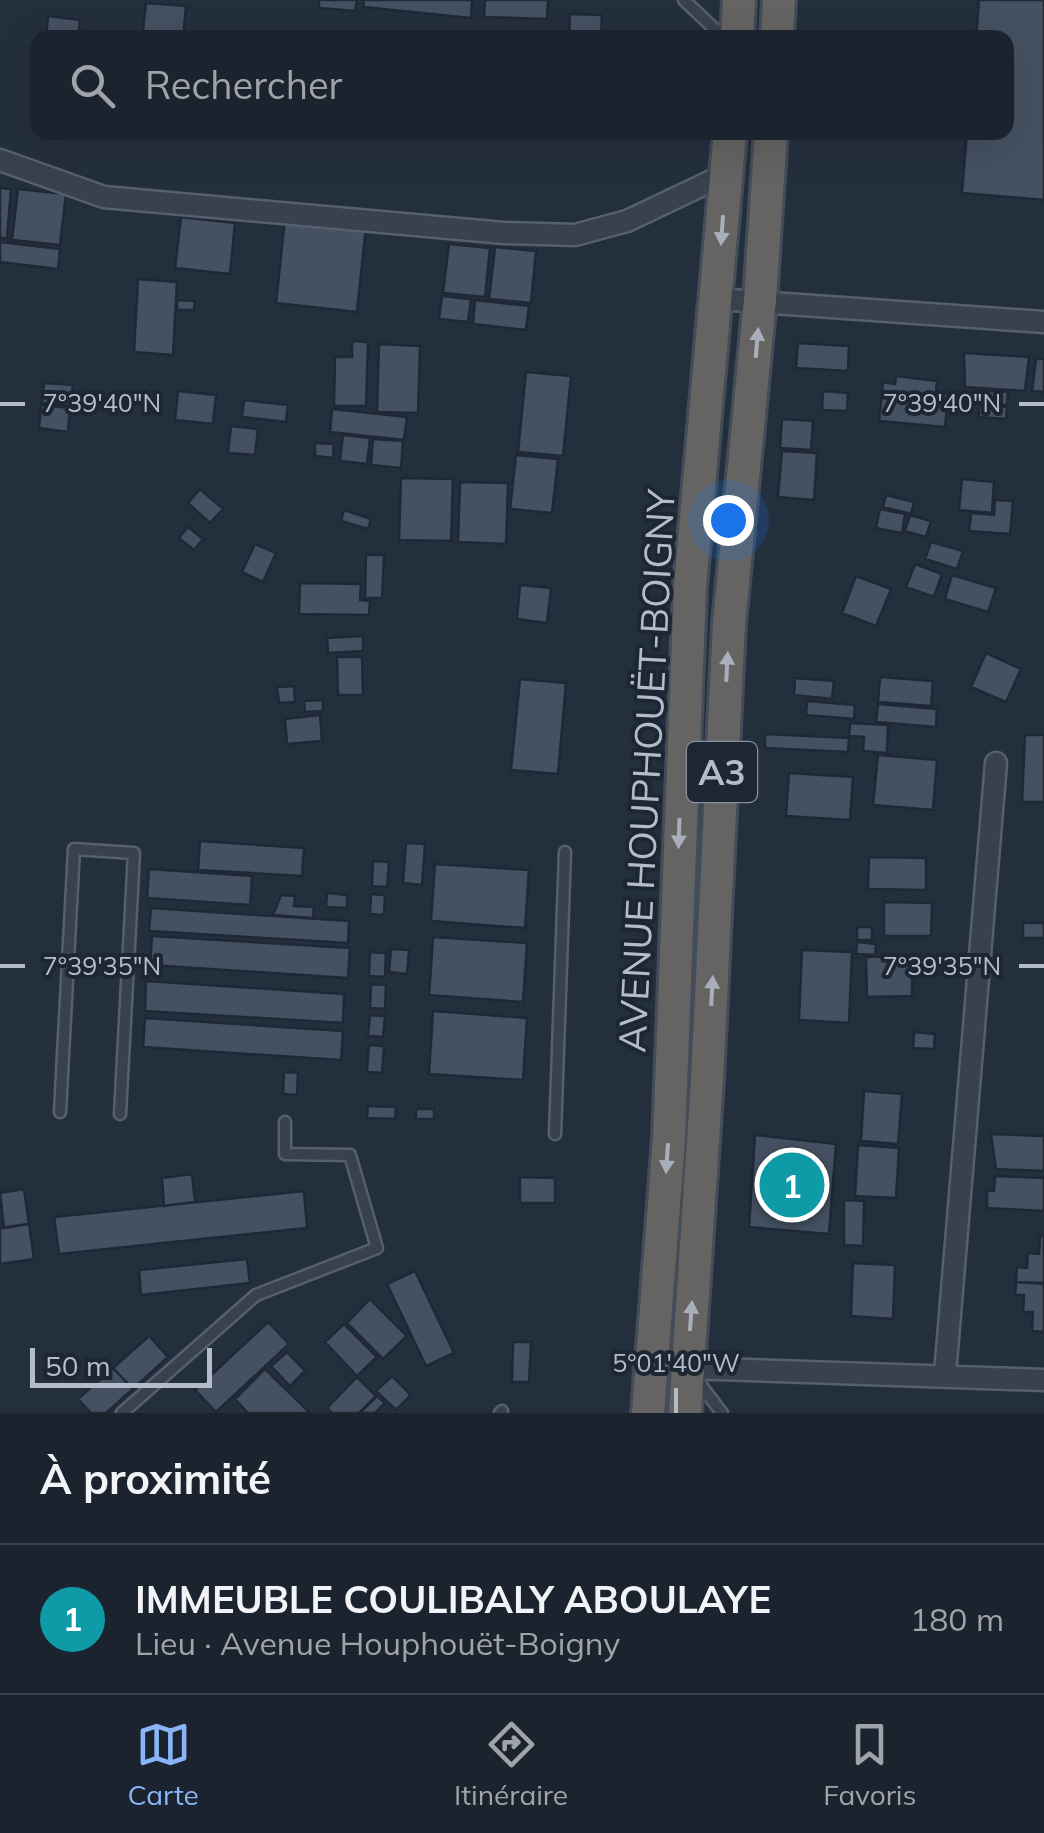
<!DOCTYPE html>
<html lang="fr">
<meta charset="utf-8">
<style>
body{margin:0;font-family:Mulish,sans-serif;background:#282f3a;color:#f1f3f6}
.scale{position:absolute;left:30px;bottom:25px;width:182px;box-sizing:border-box;padding-left:10px;border:5px solid #b4bcc9;border-top:0;font-size:28px;line-height:35px;white-space:nowrap;color:#b4bcc9;-webkit-text-stroke:8px #1d2633;paint-order:stroke}
.you{position:absolute;left:728px;top:520px;width:35px;height:35px;margin:-25px;border:8px solid #fff;border-radius:50%;background:#1a73e8;box-shadow:0 0 0 15px #1a73e833}
.badge{display:grid;place-items:center;width:65px;height:65px;border-radius:50%;background:#8ab4f8;color:#fff;font-size:32px;font-weight:700}
.pin{position:absolute;translate:-50% -50%;border:5px solid #fff;box-shadow:0 2px 10px #0006}
.list{margin:0;padding:0;list-style:none}
h2{display:flex;justify-content:space-between;align-items:center;height:130px;margin:0;padding:0 40px;font-size:42px}
h2 small{font-size:32px;font-weight:400;color:#a0a4aa}
.list li{display:grid;grid-template-columns:65px 1fr auto;gap:30px;align-items:center;box-sizing:border-box;height:150px;padding:0 40px;border-top:2px solid #39404a}
.list b{display:block;font-size:38px;white-space:nowrap}
.list p{margin:0;font-size:32px;white-space:nowrap;color:#a0a4aa}
.list em{font-size:32px;font-style:normal;color:#a0a4aa}
.icon{flex:none;width:55px;height:55px;fill:none;stroke:currentColor;stroke-width:2;stroke-linecap:round;stroke-linejoin:round}
.map{position:relative;flex:none;width:1044px;height:1413px;overflow:hidden}
.search{position:absolute;background:#1b232e;box-shadow:0 10px 40px #0002;left:30px;right:30px;top:30px;height:110px;display:flex;align-items:center;gap:25px;box-sizing:border-box;padding:0 35px;border-radius:20px;color:#a0a4aa;font-size:38px}
.sheet{height:280px;background:#1b232e}
nav{display:flex;justify-content:space-around;align-items:center;box-sizing:border-box;height:140px;border-top:2px solid #39404a;background:#1b232e;font-size:28px;color:#a0a4aa}
nav a{display:grid;justify-items:center;gap:5px}
nav .on{color:#8ab4f8}
.map>svg:first-child{display:block}
</style>
<div class="map">
<svg width="1044" height="1413" viewBox="0 0 1044 1413">
<rect width="100%" height="100%" fill="#242f3e"/>
<path fill="#455162" stroke="#1f2835" stroke-width="2.5" d="M319,0h38l-2,11 -36,-3z
M364,0h108l-1,18 -108,-11z
M485,0h63l-1,19 -63,-2z
M979,0h65v200l-82,-7 5,-61h39v-94h-30z
M146,3l40,3 -3,32h-41z
M570,14l32,1 -1,23h-32z
M48,16l32,4 -2,18h-32z
M0,188l11,1 -4,49h-7z
M18,189l48,5 -6,51 -48,-5z
M181,217l54,6 -5,51 -55,-6z
M285,218l81,8 -9,86 -81,-9z
M0,242l60,7 -2,20 -58,-7z
M449,244l41,4 -5,49 -42,-4z
M495,247l41,4 -5,52 -42,-4z
M138,279l39,3 -4,73 -39,-3z
M442,296l29,3 -3,23 -29,-3z
M177,300l18,1 -1,9h-17z
M475,300l54,6 -3,24 -53,-6z
M352,341l16,1 -2,64h-32l1,-49h17z
M798,343l51,3 -1,25 -52,-3z
M379,344l41,2 -2,67 -41,-1z
M964,353l65,4 -4,34 -60,-4z
M1036,359h8v33l-12,-1z
M526,372l45,4 -8,80 -45,-4z
M896,376l41,5 -1,11 12,1 -3,34 -66,-6 4,-39 12,2z
M44,383l29,2 -2,21 -29,-3z
M978,390l30,2 -1,13 -30,-2z
M178,391l38,4 -3,29 -38,-4z
M823,391l25,2 -1,18 -25,-1z
M244,400l44,5 -2,17 -44,-5z
M41,405l29,3 -2,24 -29,-4z
M979,405l28,2 -1,12 -27,-2z
M332,409l75,8 -3,23 -74,-8z
M782,419l31,2 -2,29 -31,-2z
M231,426l27,3 -3,26 -27,-2z
M343,435l27,3 -3,26 -27,-3z
M373,439l30,2 -2,27 -30,-3z
M315,443l19,1 -1,14 -18,-2z
M782,451l35,2 -3,47 -36,-3z
M516,455l42,4 -6,54 -42,-4z
M401,478l52,1 -2,62 -52,-1z
M962,479l32,3 -2,31 -33,-3z
M460,482l48,1 -2,61 -48,-2z
M200,489l23,20 -13,14 -22,-20z
M886,495l28,7 -3,12 -28,-7z
M995,500l18,1 -3,33 -41,-3 2,-18 23,2z
M880,509l25,5 -3,19 -26,-5z
M344,510l27,9 -3,10 -27,-8z
M910,515l21,6 -5,16 -21,-6z
M188,527l15,12 -9,11 -15,-12z
M931,542l32,9 -6,18 -32,-10z
M255,544l21,9 -13,29 -21,-10z
M366,555h18l-2,43h-17z
M915,564l27,10 -8,23 -28,-10z
M952,575l44,13 -8,24 -43,-13z
M856,576l35,13 -15,37 -34,-13z
M300,583l61,1 -1,16 10,1 -1,14 -70,-1z
M520,585l31,3 -4,35 -30,-4z
M363,636v15l-35,2 -1,-15z
M986,653l35,16 -15,33 -35,-15z
M337,657h25l1,38h-25z
M880,677l53,4 -2,25 -53,-4z
M795,678l39,3 -2,18 -38,-4z
M520,679l46,4 -8,91 -47,-4z
M294,686l1,16 -16,1 -2,-16z
M323,700v11l-18,1 -1,-11z
M807,701l48,4 -1,14 -48,-4z
M878,704l59,5 -1,18 -60,-5z
M320,715l2,26 -35,3 -2,-25z
M850,723l38,2 -1,28 -24,-2 1,-14 -15,-1z
M765,734l84,4 -1,14 -83,-4z
M1025,735h19v67h-22z
M878,755l59,5 -4,50 -60,-5z
M789,773l64,4 -3,43 -64,-4z
M200,841l104,7 -2,28 -104,-6z
M406,843l19,1 -3,41 -19,-2z
M869,857l57,1v32l-58,-1z
M373,861l16,1 -2,25 -15,-1z
M435,864l94,6 -4,58 -94,-7z
M149,869l103,7 -2,29 -103,-7z
M327,893l20,2v13l-21,-1z
M371,894l14,1 -1,20 -14,-1z
M281,895l14,1 -1,10 20,1 -1,11 -40,-3z
M884,902l48,1 -1,33h-47z
M151,908l198,13 -1,22 -199,-12z
M1023,923h21v15h-21z
M857,927h15v13h-15z
M152,936l198,12 -2,30 -198,-13z
M433,937l94,6 -4,59 -94,-7z
M857,942l19,2 -1,11 -19,-1z
M391,949l18,1 -2,24 -18,-2z
M802,950l50,2 -3,71 -50,-3z
M370,952l16,1 -1,24 -16,-1z
M912,956v40l-45,1 -1,-40z
M146,981l198,13 -1,29 -198,-12z
M371,984l15,1 -1,24 -15,-1z
M433,1011l94,7 -4,62 -94,-6z
M370,1015l15,1 -2,21 -15,-1z
M145,1018l198,13 -2,29 -198,-13z
M914,1032l21,2 -1,15 -21,-1z
M369,1045l15,1 -2,27 -15,-1z
M284,1072l14,1 -1,22 -14,-1z
M864,1091l38,3 -4,50 -37,-3z
M368,1106l28,1 -1,12 -28,-1z
M416,1109h18v10h-18z
M991,1134l53,2v35l-48,-2z
M755,1135l81,9 -7,90 -80,-7z
M858,1145l41,3 -3,50 -41,-2z
M192,1174l3,28 -31,4 -2,-28z
M995,1176l49,2v33l-57,-3v-18l7,1z
M520,1177l35,1v25h-35z
M24,1189l5,35 -25,4 -4,-35z
M304,1191l3,37 -248,26 -5,-37z
M844,1200l20,1 -1,45 -19,-1z
M29,1224l5,35 -34,5v-36z
M1040,1236h4v47l-28,-1 1,-15 10,1 1,-15 11,1z
M247,1259l3,24 -109,12 -2,-25z
M853,1263l42,2 -2,54 -42,-3z
M415,1271l39,82 -28,13 -39,-82z
M1016,1282l28,2v48l-12,-1 1,-19h-10l1,-17h-9z
M370,1299l37,37 -24,23 -36,-36z
M268,1322l21,22 -73,68 -21,-22z
M344,1324l33,33 -20,19 -32,-34z
M149,1336l19,21 -35,32 -20,-21z
M513,1342h18l-2,40h-17z
M287,1352l18,19 -15,15 -19,-20z
M113,1368l20,21 -27,24h-15l-13,-14z
M265,1369l45,44h-62l-13,-14z
M392,1376l19,19 -15,15 -20,-19z
M357,1377l19,19 -17,17h-27l-5,-5z
M377,1396l8,7 -10,10h-15z"/>
<g fill="none" stroke-linecap="round" stroke-linejoin="round">
<defs>
<path id="service" d="M684,0l40,38
M60,1112l14,-263 60,4 -14,261
M555,1134l10,-282
M697,1380l25,33
M122,1413l134,-118 121,-47 -27,-93 -65,-1v-32
M500,1413l2,-2"/>
<path id="minor" d="M0,160l104,37 400,36 71,2 52,-14 99,-47
M717,299l327,23
M687,1368l357,12
M945,1374l51,-611"/>
<path id="trunk" d="M737,38l2,-38
M777,38l2,-38
M648,1413l21,-274 21,-552 40,-455
M685,1413l22,-333 22,-456 31,-324 11,-168"/>
</defs>
<use href="#service" stroke="#565f6c" stroke-width="15"/>
<use href="#minor" stroke="#565f6c" stroke-width="25"/>
<use href="#trunk" stroke="#434c59" stroke-width="38"/>
<use href="#service" stroke="#38414e" stroke-width="10"/>
<use href="#minor" stroke="#38414e" stroke-width="20"/>
<use href="#trunk" stroke="#656462" stroke-width="32"/>
</g>
<defs><path id="oneway-solid" d="M-6-.8H1V-3.2L6.5 0L1 3.2V.8H-6Z" transform="scale(2.5)"/></defs>
<g fill="#a8afba">
<use href="#oneway-solid" transform="translate(722 230) rotate(94)"/>
<use href="#oneway-solid" transform="translate(757 343) rotate(-85)"/>
<use href="#oneway-solid" transform="translate(727 667) rotate(-87)"/>
<use href="#oneway-solid" transform="translate(679 833) rotate(92)"/>
<use href="#oneway-solid" transform="translate(712 991) rotate(-87)"/>
<use href="#oneway-solid" transform="translate(667 1158) rotate(94)"/>
<use href="#oneway-solid" transform="translate(691 1316) rotate(-86)"/>
</g>
<path fill="none" stroke="#b4bcc9" stroke-width="4" d="M0,404h25M1019,404h25M0,966h25M1019,966h25M676,1388v25"/>
<g text-anchor="middle" dominant-baseline="central" stroke-width="8" stroke-linejoin="round" paint-order="stroke">
<rect fill="#1d2633" stroke="#878f9c" stroke-width="2.5" x="687" y="742" width="70" height="60" rx="8"/>
<g font-size="35" font-weight="bold" fill="#b4bcc9">
<text x="722" y="772">A3</text>
</g>
<g font-size="38" fill="#b4bcc9" stroke="#1d2633">
<text transform="translate(646 771) rotate(-87)">AVENUE HOUPHOUËT-BOIGNY</text>
</g>
</g>
<g font-size="25" text-anchor="middle" fill="#b4bcc9" stroke="#1d2633" stroke-width="8" stroke-linejoin="round" paint-order="stroke">
<text x="102" y="412">7°39'40"N</text>
<text x="942" y="412">7°39'40"N</text>
<text x="102" y="975">7°39'35"N</text>
<text x="942" y="975">7°39'35"N</text>
<text x="676" y="1372">5°01'40"W</text>
</g>
</svg>
<div class="scale">50 m</div>
<div class="you"></div>
<div class="pin badge" style="left:792px;top:1185px;background:#0f9aa8">1</div>
<div class="search"><svg class="icon" aria-label="search" viewBox="0 0 24 24"><circle cx="10" cy="10" r="6"/><path d="M15 15l6 6"/></svg>Rechercher</div>
</div>
<section class="sheet">
<h2>À proximité<small></small></h2>
<ul class="list">
<li><span class="badge" style="background:#0f9aa8">1</span><div><b>IMMEUBLE COULIBALY ABOULAYE</b><p>Lieu · Avenue Houphouët-Boigny</p></div><em>180 m</em></li>
</ul>
</section>
<nav>
<a class="on"><svg class="icon" aria-label="map" viewBox="0 0 24 24"><path d="M3 6l6-2 6 2 6-2v14l-6 2-6-2-6 2zM9 4v14M15 6v14"/></svg>Carte</a>
<a><svg class="icon" aria-label="directions" viewBox="0 0 24 24"><path d="M12 3l9 9-9 9-9-9zM9 14v-3h6M13 9l2 2-2 2"/></svg>Itinéraire</a>
<a><svg class="icon" aria-label="saved" viewBox="0 0 24 24"><path d="M7 4h10v16l-5-4-5 4z"/></svg>Favoris</a>
</nav>
